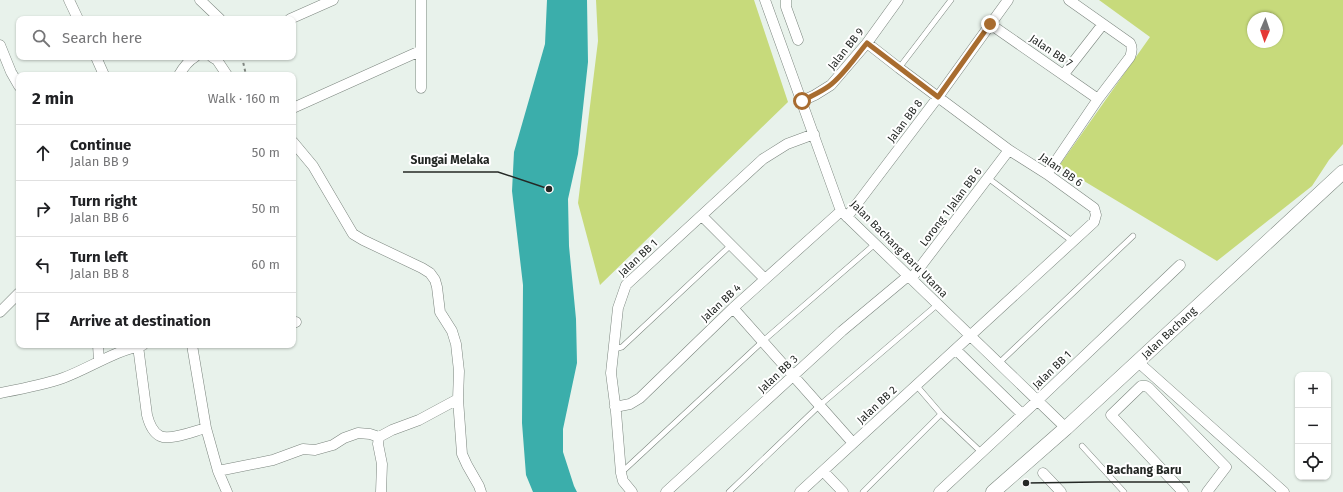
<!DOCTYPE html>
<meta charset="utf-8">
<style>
body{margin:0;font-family:"Fira Sans",sans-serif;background:#f6f6f6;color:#202124}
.controls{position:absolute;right:12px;bottom:12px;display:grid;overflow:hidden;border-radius:8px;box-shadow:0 1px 3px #0004}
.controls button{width:36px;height:36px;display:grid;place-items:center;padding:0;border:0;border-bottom:1px solid #e0e0e0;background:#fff;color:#202124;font:20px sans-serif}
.compass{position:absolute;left:1247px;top:12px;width:36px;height:36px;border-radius:50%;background:#fff;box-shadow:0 1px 3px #0004;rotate:182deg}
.stop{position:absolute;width:12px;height:12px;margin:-9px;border:3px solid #a86c2f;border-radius:50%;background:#fff}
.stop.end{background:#a86c2f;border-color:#fff;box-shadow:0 1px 4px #0008}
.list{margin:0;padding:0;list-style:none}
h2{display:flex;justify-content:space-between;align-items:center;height:52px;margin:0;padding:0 16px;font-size:17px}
h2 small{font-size:13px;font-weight:400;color:#757577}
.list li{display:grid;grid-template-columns:26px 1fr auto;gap:12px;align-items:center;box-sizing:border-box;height:56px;padding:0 16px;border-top:1px solid #e0e0e0}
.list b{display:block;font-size:15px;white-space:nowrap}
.list p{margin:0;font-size:13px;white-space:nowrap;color:#757577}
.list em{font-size:13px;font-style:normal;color:#757577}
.icon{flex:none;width:22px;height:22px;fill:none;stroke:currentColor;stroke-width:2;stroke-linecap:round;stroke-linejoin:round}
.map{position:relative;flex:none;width:1343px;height:492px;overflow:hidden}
.search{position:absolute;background:#fff;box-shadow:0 1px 3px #0004;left:16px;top:16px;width:280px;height:44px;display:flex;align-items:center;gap:10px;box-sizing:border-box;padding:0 14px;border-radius:8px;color:#757577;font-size:15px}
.panel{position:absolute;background:#fff;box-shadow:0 1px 3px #0004;left:16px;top:72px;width:280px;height:276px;border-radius:8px}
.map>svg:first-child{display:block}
</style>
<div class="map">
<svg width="1343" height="492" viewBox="0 0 1343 492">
<rect width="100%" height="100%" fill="#e8f2eb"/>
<path fill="#c7da7b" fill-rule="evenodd" d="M596,0h158l34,102 -188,183 -22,-82 20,-162z
M1099,0h244v144l-14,16 -17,26 -95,75 -158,-95 91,-129zM1253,18h24v24h-24z"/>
<path fill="#3baeab" d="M547,0h40l1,62 -10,92 -10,45 1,47 7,73 1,44 -14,66v23l11,34 3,6h-44l-7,-17 -4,-52 1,-138 -11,-94 2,-39 31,-108z"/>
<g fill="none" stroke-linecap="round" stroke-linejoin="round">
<defs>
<path id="lane" d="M899,68l52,-68
M988,178l84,63
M614,349l8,-2 110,-103
M999,363l134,-127
M916,385l25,29 40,38
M1082,446l42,46
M622,472l141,-131 112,-97
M729,492l91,-87 118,-101
M863,492l78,-78"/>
<path id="street" d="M69,0l9,19
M200,0l20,19
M765,0l76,211 225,217
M786,0v7l12,33
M290,19l43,-19
M990,24l108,75
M0,45l11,27 8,14
M96,57l8,18
M212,57l5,3 10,15
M1064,74l39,-50
M179,75c4,-7 9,-14 16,-18
M421,88v-88
M802,101l13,-6 16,-10 36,-42 31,-43
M293,108l127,-57
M293,142l20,24 40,68 10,6 59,28 8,5 5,7 2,7 3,25 12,19 4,13 3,27 -1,28 4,55 5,11 12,21 2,6
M1047,174l51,-75 32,-42c2,-5 3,-9 0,-14l-61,-43
M702,216l63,63
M847,217l91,-120 70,-97
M911,279l98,-129
M733,308l120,135
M0,312l19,-19
M293,323l3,-1
M98,345l1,16
M192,345l14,83 12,43 9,21
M138,346l9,69c2,8 5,17 13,21 10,5 34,-5 46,-8
M956,350l66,64
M1138,362l146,130
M0,393c21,-4 43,-8 63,-15 27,-10 51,-27 80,-33
M615,407l15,-3 10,-6 93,-90 108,-97
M218,471l55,-11 30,-11 12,1 18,-5 11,-7 14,-5 12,1 9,3
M823,471l20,21
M1043,473l18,19
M381,492l1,-28 -4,-20 1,-7 13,-7 27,-10 39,-21
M632,492l-9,-11 -2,-8 -5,-61 -5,-39 7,-65 8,-23 137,-126 24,-15 27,-10
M666,492l176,-161 66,-55
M800,492l294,-270 2,-7 -2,-7 -47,-34 -38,-24 -110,-82 -32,-25
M939,492l99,-92 142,-135
M1183,492l-72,-77 30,-29h5l3,2 77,79 -19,25"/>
<path id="secondary" d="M993,492l73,-64 277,-256"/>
</defs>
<use href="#lane" stroke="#7b857e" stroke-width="6"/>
<use href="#street" stroke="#7b857e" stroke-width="11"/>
<use href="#secondary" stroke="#7b857e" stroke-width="15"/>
<path stroke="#808681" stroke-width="2" stroke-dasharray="3 3" stroke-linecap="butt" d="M242,57l4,18"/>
<use href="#lane" stroke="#fff" stroke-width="5"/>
<use href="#street" stroke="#fff" stroke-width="10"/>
<use href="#secondary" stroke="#fff" stroke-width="14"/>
</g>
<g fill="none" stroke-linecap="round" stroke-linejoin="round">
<path stroke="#a86c2f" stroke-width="5" d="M802,101c9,-5 19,-9 27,-15 14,-10 27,-30 38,-43l71,54 52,-73"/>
</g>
<g text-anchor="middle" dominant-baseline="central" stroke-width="4" stroke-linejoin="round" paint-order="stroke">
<g font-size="11" fill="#242825" stroke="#fff">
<text transform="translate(846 49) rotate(-51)">Jalan BB 9</text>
<text transform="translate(1051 51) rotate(34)">Jalan BB 7</text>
<text transform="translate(905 121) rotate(-53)">Jalan BB 8</text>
<text transform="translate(1061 170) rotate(35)">Jalan BB 6</text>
<text transform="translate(951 207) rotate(-53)">Lorong 1 Jalan BB 6</text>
<text transform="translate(899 249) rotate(45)">Jalan Bachang Baru Utama</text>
<text transform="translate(638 258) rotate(-43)">Jalan BB 1</text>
<text transform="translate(721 303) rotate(-43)">Jalan BB 4</text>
<text transform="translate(1169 333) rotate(-43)">Jalan Bachang</text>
<text transform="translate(1052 370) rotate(-44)">Jalan BB 1</text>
<text transform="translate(778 374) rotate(-43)">Jalan BB 3</text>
<text transform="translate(877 405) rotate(-43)">Jalan BB 2</text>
</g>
</g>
<path fill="none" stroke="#242825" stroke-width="1.5" d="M549 189L498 172H403M1026 483L1098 482H1190"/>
<g fill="#242825" stroke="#fff" stroke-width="1.5">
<circle cx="549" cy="189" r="4"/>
<circle cx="1026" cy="483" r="4"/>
</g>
<g font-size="12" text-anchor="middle" font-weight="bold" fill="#242825" stroke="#fff" stroke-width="4" stroke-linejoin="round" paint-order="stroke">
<text x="450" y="164">Sungai Melaka</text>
<text x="1144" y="474">Bachang Baru</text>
</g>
</svg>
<div class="controls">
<button>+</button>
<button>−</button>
<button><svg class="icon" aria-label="locate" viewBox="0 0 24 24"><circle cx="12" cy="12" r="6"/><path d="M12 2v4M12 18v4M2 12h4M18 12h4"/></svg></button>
</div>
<svg class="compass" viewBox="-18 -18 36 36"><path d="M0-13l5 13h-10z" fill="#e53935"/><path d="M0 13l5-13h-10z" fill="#757577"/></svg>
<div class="stop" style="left:802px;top:101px"></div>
<div class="stop end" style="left:990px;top:24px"></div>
<div class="search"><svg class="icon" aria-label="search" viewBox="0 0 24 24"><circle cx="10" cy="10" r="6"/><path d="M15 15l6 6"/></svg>Search here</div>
<section class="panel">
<h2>2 min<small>Walk · 160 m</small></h2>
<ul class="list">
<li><svg class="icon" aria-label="ahead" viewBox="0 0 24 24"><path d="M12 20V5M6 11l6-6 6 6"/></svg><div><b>Continue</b><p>Jalan BB 9</p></div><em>50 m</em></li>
<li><svg class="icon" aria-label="right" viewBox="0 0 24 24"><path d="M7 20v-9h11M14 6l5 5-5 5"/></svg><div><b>Turn right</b><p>Jalan BB 6</p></div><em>50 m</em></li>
<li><svg class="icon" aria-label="left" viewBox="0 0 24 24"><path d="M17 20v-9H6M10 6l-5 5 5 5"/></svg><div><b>Turn left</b><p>Jalan BB 8</p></div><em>60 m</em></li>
<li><svg class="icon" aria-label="arrive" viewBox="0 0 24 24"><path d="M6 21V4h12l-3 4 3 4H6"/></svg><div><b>Arrive at destination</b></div></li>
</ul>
</section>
</div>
